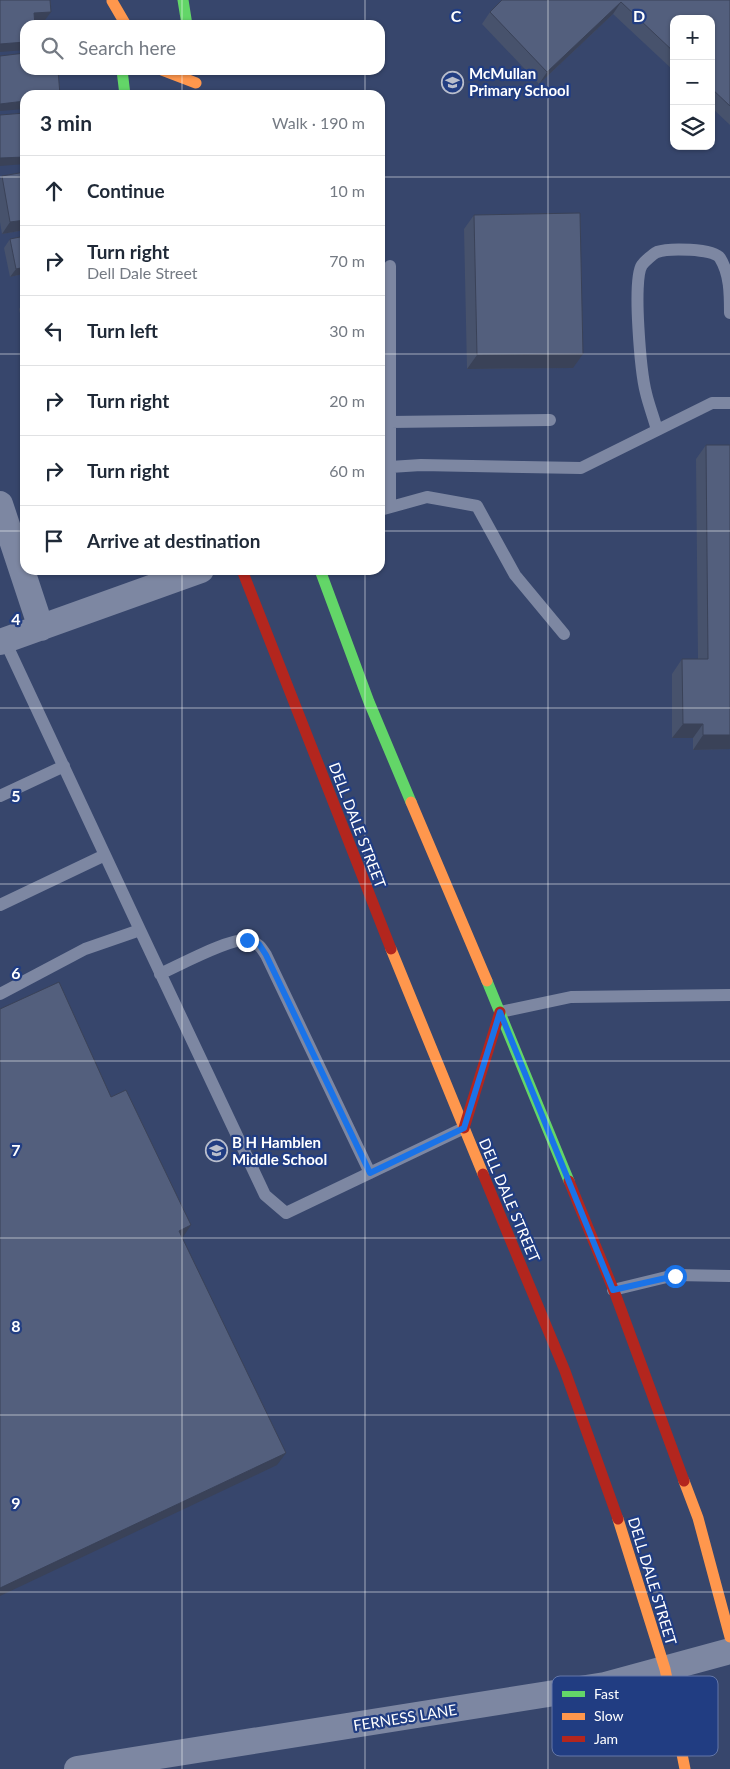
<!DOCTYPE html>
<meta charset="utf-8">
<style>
body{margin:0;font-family:Lato,sans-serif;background:#f6f6f7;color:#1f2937}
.controls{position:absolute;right:15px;top:15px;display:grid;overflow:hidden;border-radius:10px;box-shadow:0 1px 4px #0004}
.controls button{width:45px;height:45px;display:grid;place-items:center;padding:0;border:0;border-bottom:1px solid #e0e1e3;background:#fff;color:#1f2937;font:25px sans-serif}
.stop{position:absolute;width:15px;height:15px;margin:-11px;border:4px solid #1a73e8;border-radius:50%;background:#fff}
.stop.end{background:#1a73e8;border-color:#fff;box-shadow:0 1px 5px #0008}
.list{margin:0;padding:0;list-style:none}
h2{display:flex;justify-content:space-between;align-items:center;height:65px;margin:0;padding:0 20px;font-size:21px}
h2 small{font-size:16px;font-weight:400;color:#747a83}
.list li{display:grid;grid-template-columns:32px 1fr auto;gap:15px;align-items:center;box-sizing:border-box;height:70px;padding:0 20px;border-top:1px solid #e0e1e3}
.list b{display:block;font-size:19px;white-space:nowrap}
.list p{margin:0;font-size:16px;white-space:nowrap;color:#747a83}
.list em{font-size:16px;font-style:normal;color:#747a83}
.icon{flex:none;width:28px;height:28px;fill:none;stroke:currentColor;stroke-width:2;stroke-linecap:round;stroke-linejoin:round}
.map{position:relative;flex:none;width:730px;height:1769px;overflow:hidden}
.search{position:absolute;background:#fff;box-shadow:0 1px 4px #0004;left:20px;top:20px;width:365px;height:55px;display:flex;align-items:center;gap:12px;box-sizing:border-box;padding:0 18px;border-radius:15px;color:#747a83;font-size:19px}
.panel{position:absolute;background:#fff;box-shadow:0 1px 4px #0004;left:20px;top:90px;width:365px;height:485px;border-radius:15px}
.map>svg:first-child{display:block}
</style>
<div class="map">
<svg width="730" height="1769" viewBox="0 0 730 1769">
<rect width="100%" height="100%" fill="#37466c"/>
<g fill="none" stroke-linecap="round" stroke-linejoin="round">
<path stroke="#7d87a2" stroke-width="12" d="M390,422l160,-2
M657,430c-3,-12 -8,-24 -11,-37 -5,-19 -14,-114 -4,-128 3,-4 11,-11 15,-13 11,-4 56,-4 63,6 10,16 10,36 10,55
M390,467l31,-2 160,3 131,-65h18
M390,507v-241
M380,510l47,-13 50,9 38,69 49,59
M5,641l135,289
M0,796l64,-30
M0,905l105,-50
M160,974c18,-8 73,-38 89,-34 9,3 12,7 17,15l104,218
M0,994l85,-45 55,-19 125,265 21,18 178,-85
M500,1012l71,-15 159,-2
M613,1290l62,-15 55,1"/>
<path stroke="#7d87a2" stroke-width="26" d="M0,504l41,124
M0,642l201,-72
M77,1769l528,-84 125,-34"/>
<path stroke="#63d668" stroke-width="11" d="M183,0l4,25
M122,70l3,25
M320,570l49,132 42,100
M487,981l82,200"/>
<path stroke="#ff974d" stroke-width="11" d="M112,1l14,24
M162,70l34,13
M411,802l76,179
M391,949l92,225
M684,1481l14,37 32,119
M618,1519l47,150 20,100"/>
<path stroke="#b3261e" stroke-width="11" d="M242,570l149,379
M464,1128l36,-116
M483,1174l82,197 53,148
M569,1181l47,115 68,185"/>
</g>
<path fill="#47526c" d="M502,0h228v125l-19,-18v-88h-37v52l-61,-57 -74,70 -57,-60 8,-12z
M2,176l23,54 -23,4 -2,-12v-43z
M474,215l99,153 -106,1 -3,-140z
M25,236v46l-2,-8 -13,3 -6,-29 6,-9z
M24,301h1v37l-6,-29z
M706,445l24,304 -37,1v-12h-21v-64l10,-15h16l-2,-200z"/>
<path fill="#3a4258" d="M621,2l-8,12 -74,70 8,-12z
M51,12l-6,8 -16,1 5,-8z
M25,42v8l-25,2v-8z
M25,101v8l-25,2v-7z
M25,157v7l-25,2v-8z
M25,220v10l-23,4 8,-12z
M25,267v5l-2,2 -13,3 6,-8z
M583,354l-10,14 -106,1 10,-14z
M683,724h20l-10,14h-21z
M703,735h27v14l-37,1z
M191,1225l-8,12 -13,5 9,-11z
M286,1453l-9,12 -277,131v-8z"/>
<path fill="#535f7d" stroke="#3a4258" d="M0,0h50l1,12 -17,1 1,12h-10v17l-25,2z
M502,0h228v106l-19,-18v-69h-37v33l-53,-50 -74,70 -57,-60z
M25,53v17h33l2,25h-35v6l-25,3v-48z
M25,113v44l-25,1v-43z
M25,172v48l-15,2 -8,-46z
M580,213l3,141 -106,1 -3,-140z
M25,236v31l-9,2 -6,-30z
M706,445h24v290h-27v-11h-20l-1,-65h26z
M59,982l52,115 15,-7 65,135 -12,6 107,222 -286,135v-579z"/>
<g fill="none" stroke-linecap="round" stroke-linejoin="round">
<path stroke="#1a73e8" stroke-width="6" d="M247,940l12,4 7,11 104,218 94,-45 36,-116 113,278 62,-14"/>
</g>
<path fill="none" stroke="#fff" stroke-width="1" stroke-opacity="0.55" d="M182,0v25M365,0v25M548,0v1769M182,70v25M365,70v25M0,177h25M380,177h350M0,354h25M380,354h350M0,531h25M380,531h350M182,570v1199M365,570v1199M0,708h730M0,884h730M0,1061h730M0,1238h730M0,1415h730M0,1592h730"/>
<defs>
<symbol id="school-ring" viewBox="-11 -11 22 22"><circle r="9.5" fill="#213d82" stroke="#b9becc" stroke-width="1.5"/><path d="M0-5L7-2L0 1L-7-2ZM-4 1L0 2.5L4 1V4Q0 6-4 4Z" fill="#b9becc"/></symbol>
</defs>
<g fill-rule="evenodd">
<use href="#school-ring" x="440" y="70" width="25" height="25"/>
<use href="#school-ring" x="204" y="1138" width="25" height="25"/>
</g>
<g text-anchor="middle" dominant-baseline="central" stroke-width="4.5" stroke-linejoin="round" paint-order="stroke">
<g font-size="15" font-weight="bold" fill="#fff" stroke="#213d82" text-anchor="start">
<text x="469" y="73">McMullan<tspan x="469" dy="17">Primary School</tspan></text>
<text x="232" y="1142">B H Hamblen<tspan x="232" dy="17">Middle School</tspan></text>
</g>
<g font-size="15" fill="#fff" stroke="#213d82">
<text transform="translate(358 825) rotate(69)">DELL DALE STREET</text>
<text transform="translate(510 1200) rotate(67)">DELL DALE STREET</text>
<text transform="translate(653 1581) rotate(73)">DELL DALE STREET</text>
<text transform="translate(405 1717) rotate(-9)">FERNESS LANE</text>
</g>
</g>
<rect x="552" y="1676" width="166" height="80" rx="8" fill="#213d82" stroke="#6477a8" stroke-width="1"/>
<rect x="562" y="1691" width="23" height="6" fill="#63d668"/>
<rect x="562" y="1713" width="23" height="7" fill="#ff974d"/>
<rect x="562" y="1736" width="23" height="6" fill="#b3261e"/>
<g font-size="14" fill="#fff">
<text x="594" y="1699">Fast</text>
<text x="594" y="1721">Slow</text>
<text x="594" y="1744">Jam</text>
</g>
<g font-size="16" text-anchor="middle" font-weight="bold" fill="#fff" stroke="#213d82" stroke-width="4.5" stroke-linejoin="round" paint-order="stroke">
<text x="456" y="22">C</text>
<text x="639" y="22">D</text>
<text x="16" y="625">4</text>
<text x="16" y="802">5</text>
<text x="16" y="979">6</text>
<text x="16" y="1156">7</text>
<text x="16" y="1332">8</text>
<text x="16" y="1509">9</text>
</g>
</svg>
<div class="controls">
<button>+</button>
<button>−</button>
<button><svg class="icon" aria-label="layers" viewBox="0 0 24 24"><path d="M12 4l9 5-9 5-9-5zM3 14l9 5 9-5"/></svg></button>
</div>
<div class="stop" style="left:675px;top:1276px"></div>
<div class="stop end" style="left:247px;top:940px"></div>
<div class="search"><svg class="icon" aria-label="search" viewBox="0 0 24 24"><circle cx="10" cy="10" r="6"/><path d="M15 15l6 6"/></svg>Search here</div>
<section class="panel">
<h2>3 min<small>Walk · 190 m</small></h2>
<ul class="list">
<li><svg class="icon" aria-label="ahead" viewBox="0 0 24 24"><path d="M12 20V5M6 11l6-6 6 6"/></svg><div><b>Continue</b></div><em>10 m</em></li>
<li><svg class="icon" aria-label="right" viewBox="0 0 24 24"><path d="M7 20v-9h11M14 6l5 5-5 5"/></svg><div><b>Turn right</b><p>Dell Dale Street</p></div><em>70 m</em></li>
<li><svg class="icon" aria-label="left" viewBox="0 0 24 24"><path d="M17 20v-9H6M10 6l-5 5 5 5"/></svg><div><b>Turn left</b></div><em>30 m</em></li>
<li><svg class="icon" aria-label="right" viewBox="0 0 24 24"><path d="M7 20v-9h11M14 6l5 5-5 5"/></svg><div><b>Turn right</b></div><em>20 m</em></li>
<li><svg class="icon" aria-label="right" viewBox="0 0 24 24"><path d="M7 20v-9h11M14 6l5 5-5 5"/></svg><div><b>Turn right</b></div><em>60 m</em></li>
<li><svg class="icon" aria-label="arrive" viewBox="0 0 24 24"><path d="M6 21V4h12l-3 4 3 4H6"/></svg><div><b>Arrive at destination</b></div></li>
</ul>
</section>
</div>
